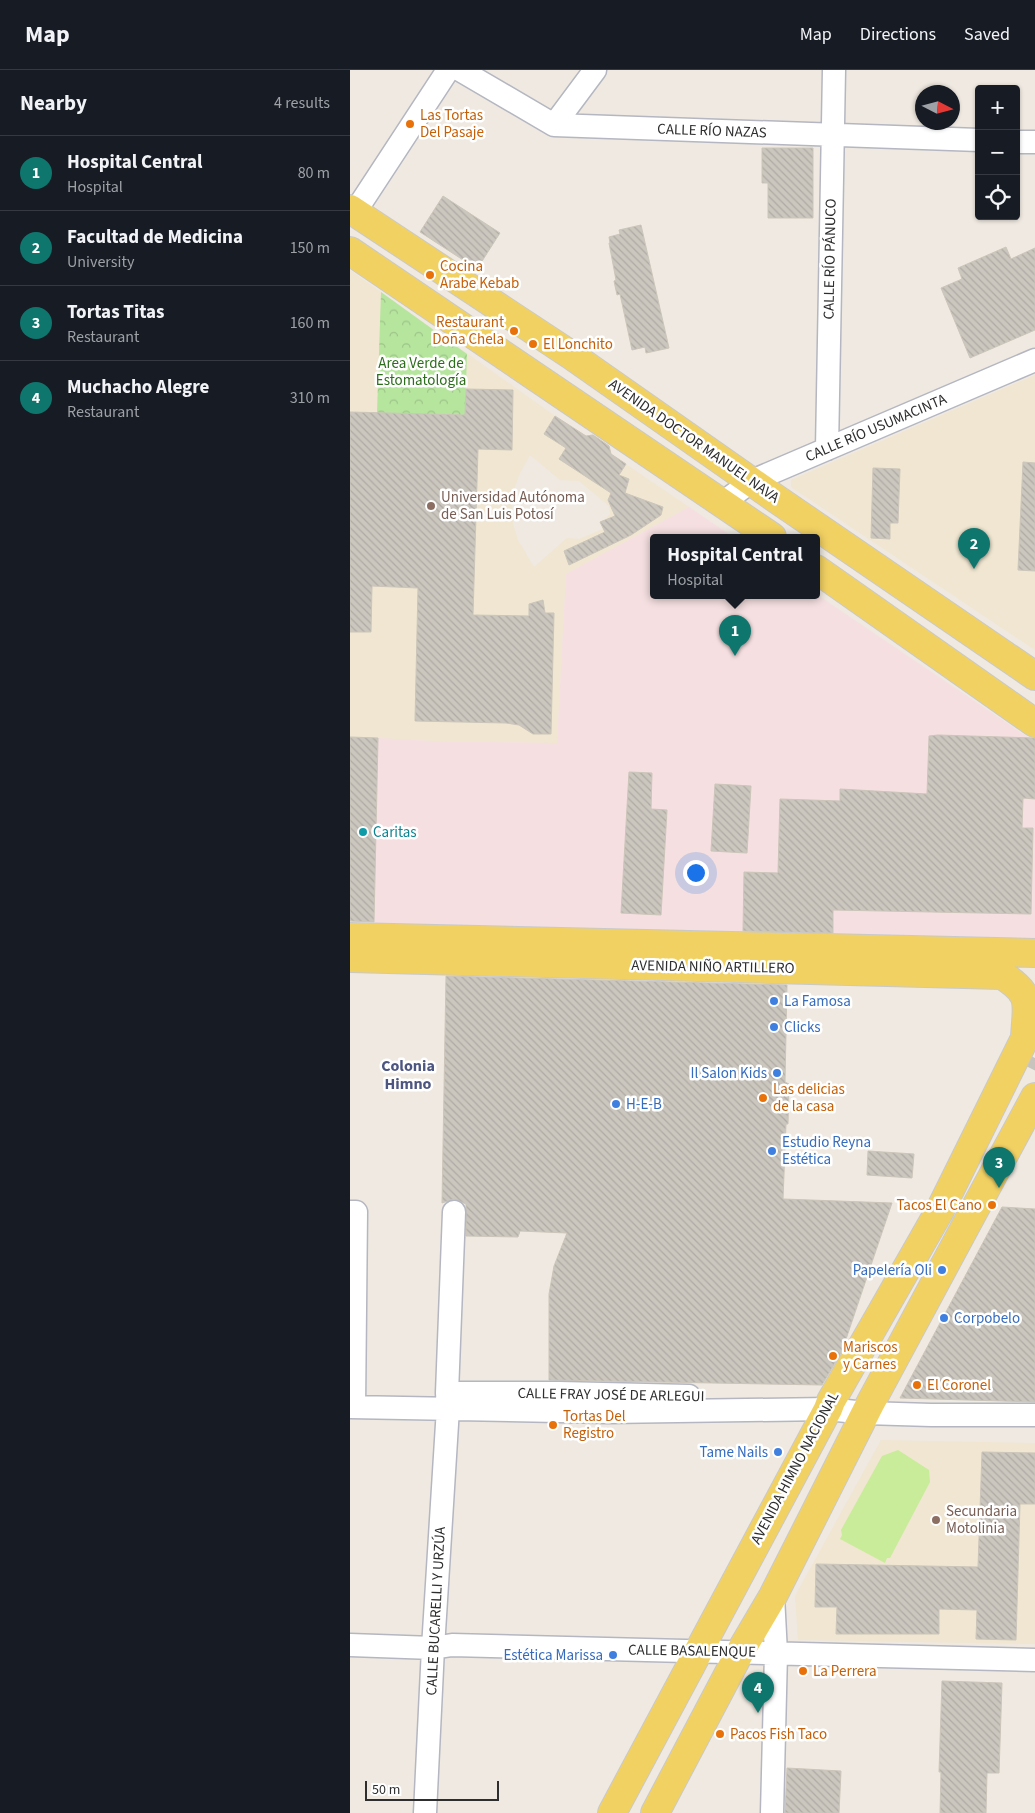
<!DOCTYPE html>
<meta charset="utf-8">
<style>
body{margin:0;font-family:"Source Sans 3",sans-serif;background:#20242c;color:#f1f3f6}
.controls{position:absolute;right:15px;top:15px;display:grid;overflow:hidden;border-radius:5px;box-shadow:0 1px 4px #0004}
.controls button{width:45px;height:45px;display:grid;place-items:center;padding:0;border:0;border-bottom:1px solid #363941;background:#171b24;color:#f1f3f6;font:25px sans-serif}
.compass{position:absolute;left:565px;top:15px;width:45px;height:45px;border-radius:50%;background:#171b24;box-shadow:0 1px 4px #0004;rotate:96deg}
.scale{position:absolute;left:15px;bottom:12px;width:134px;box-sizing:border-box;padding-left:5px;border:2px solid #2e2e2e;border-top:0;font-size:14px;line-height:18px;white-space:nowrap;color:#2e2e2e;-webkit-text-stroke:4px #fff;paint-order:stroke}
.you{position:absolute;left:345px;top:802px;width:18px;height:18px;margin:-12px;border:4px solid #fff;border-radius:50%;background:#1a73e8;box-shadow:0 0 0 8px #1a73e833}
.badge{display:grid;place-items:center;width:32px;height:32px;border-radius:50%;background:#0f766e;color:#fff;font-size:16px;font-weight:700}
.pin{position:absolute;translate:-50% -41px;filter:drop-shadow(0 1px 2px #0008)}
.pin::after{content:'';position:absolute;top:26px;width:18px;height:15px;background:inherit;clip-path:polygon(0 0,100% 0,50% 100%)}
.popup{position:absolute;left:300px;top:464px;width:170px;height:65px;box-sizing:border-box;display:grid;place-content:center;border-radius:5px;background:#171b24;filter:drop-shadow(0 1px 4px #0005);font-size:16px;white-space:nowrap;color:#9ea1a6}
.popup b{font-size:19px;color:#f1f3f6}
.popup::after{content:'';position:absolute;left:50%;top:100%;margin-left:-10px;border:10px solid transparent;border-top-color:#171b24}
.list{margin:0;padding:0;list-style:none}
h2{display:flex;justify-content:space-between;align-items:center;height:65px;margin:0;padding:0 20px;font-size:21px}
h2 small{font-size:16px;font-weight:400;color:#9ea1a6}
.list li{display:grid;grid-template-columns:32px 1fr auto;gap:15px;align-items:center;box-sizing:border-box;height:75px;padding:0 20px;border-top:1px solid #363941}
.list b{display:block;font-size:19px;white-space:nowrap}
.list p{margin:0;font-size:16px;white-space:nowrap;color:#9ea1a6}
.list em{font-size:16px;font-style:normal;color:#9ea1a6}
.icon{flex:none;width:28px;height:28px;fill:none;stroke:currentColor;stroke-width:2;stroke-linecap:round;stroke-linejoin:round}
.map{position:relative;flex:none;width:685px;height:1743px;overflow:hidden}
header{display:flex;align-items:center;gap:30px;box-sizing:border-box;height:70px;padding:0 25px;background:#171b24;border-bottom:1px solid #363941}
header strong{font-size:24px}
nav{display:flex;gap:28px;margin-inline-start:auto;font-size:18px}
main{display:flex}
aside{flex:1;background:#171b24}
.map>svg:first-child{display:block}
</style>
<header>
<strong>Map</strong>
<nav><a>Map</a><a>Directions</a><a>Saved</a></nav>
</header>
<main>
<aside>
<h2>Nearby<small>4 results</small></h2>
<ul class="list">
<li><span class="badge">1</span><div><b>Hospital Central</b><p>Hospital</p></div><em>80 m</em></li>
<li><span class="badge">2</span><div><b>Facultad de Medicina</b><p>University</p></div><em>150 m</em></li>
<li><span class="badge">3</span><div><b>Tortas Titas</b><p>Restaurant</p></div><em>160 m</em></li>
<li><span class="badge">4</span><div><b>Muchacho Alegre</b><p>Restaurant</p></div><em>310 m</em></li>
</ul>
</aside>
<div class="map">
<svg width="685" height="1743" viewBox="0 0 685 1743">
<defs>
<pattern id="park-crowns" width="20" height="18" patternUnits="userSpaceOnUse" patternTransform="scale(1.25)"><rect width="20" height="18" fill="#b6e59e"/><path d="M2 6a3 3 0 1 1 6 0M12 15a3 3 0 1 1 6 0" fill="none" stroke="#9dc588"/></pattern>
<pattern id="building-back-hatch" width="6" height="6" patternUnits="userSpaceOnUse" patternTransform="scale(1.25)"><rect width="6" height="6" fill="#cbc7bf"/><path d="M-1 5l2 2M0 0l6 6M5-1l2 2" fill="none" stroke="#afaba4"/></pattern>
</defs>
<rect width="100%" height="100%" fill="#efe9e1"/>
<path fill="#f0e6d1" fill-rule="evenodd" d="M0,200l205,146 31,20 7,-1 8,2 6,4 3,6 1,7 78,53 -123,67 -9,169 -125,-2 -82,-4zM180,385l30,25 19,1 30,25 1,8 -5,6 -5,2 3,7 -24,10 -12,-1 -33,29 -16,-27 -5,-16 -1,-18 2,-17 6,-16z
M685,305v275l-244,-163v-7z
M531,1370l154,3v201l-237,-4 -3,-44z"/>
<path fill="#f5dfe0" d="M339,437l44,30h-79v58l162,-1 219,148v196l-661,-11 4,-189 54,3 125,2 9,-169z"/>
<path fill="url(#park-crowns)" d="M31,222l86,62 -2,61 -88,-2z"/>
<path fill="#c9ec9a" d="M548,1380l31,20 1,12 -40,76h-3l-2,5 -45,-24 2,-4 -1,-5 41,-74z"/>
<path fill="url(#building-back-hatch)" stroke="#cbc5ba" d="M412,78h51v70h-45v-35h-6z
M93,126l57,37 -23,36 -57,-37z
M291,155l28,123 -23,5 -1,-6 -13,3 -12,-56 -3,1 -3,-14 2,-1 -7,-37h1l-1,-6 11,-3 -1,-4z
M656,177l5,12 24,-11v82l-65,28 -29,-70 21,-9 -4,-11z
M116,319l47,1 -1,60 -34,-1 -5,166 56,1v-12l14,-4 2,13h9l-3,121h-18l-14,-9 -13,-2 -91,-2 3,-133 -46,-2 -1,46h-21v-220l115,3z
M205,346l31,20 7,-1 16,11 2,8 15,10 -7,11 10,4 -4,14 38,14 -2,8 -30,20 -62,30 -5,-14 41,-19 -5,-10 15,-6 -7,-16 3,-7 -52,-34 7,-11 -22,-14z
M673,392l12,1v108l-17,-1z
M523,398l27,1 -2,54h-8v16l-19,-1z
M588,665l97,3v61l-12,-1 -1,30h11l-2,86 -198,-4v23l-90,-2 1,-59 34,1 2,-74 60,2v-12l87,5 2,-58z
M0,667l28,1 -4,184 -24,-1z
M279,702l23,1 -1,36 16,1 -6,105 -40,-2z
M365,714l36,2 -4,67 -36,-2z
M96,906l341,9 -2,97 4,2 -1,40h-2l-3,75 109,4 -50,148 -20,34 -273,-5v-86l5,-28 13,-33 -47,-2 -2,6 -52,-1v-32l-12,-5 -12,4z
M518,1081l46,3 -2,24 -45,-3z
M652,1137l33,2v193l-135,-4z
M632,1382l53,1v51h-15l-4,136 -40,-1 1,-29 -38,-1v25h-103l1,-27h-22l1,-43 162,3z
M592,1611l60,2 -3,90h-12l-1,40h-46l1,-41h-2z
M437,1698l54,3 -2,42h-54z"/>
<g fill="none" stroke-linecap="round" stroke-linejoin="round">
<path stroke="#c8c4bd" stroke-width="28" stroke-dasharray="28 14" stroke-linecap="butt" d="M680,998l5,-10"/>
<defs>
<path id="minor" d="M110,0l94,55 425,15
M204,55l41,-55
M666,72h19
M5,142l93,-142
M477,379l7,-379
M371,434l31,-23 283,-121
M0,1142h6l-2,195
M106,1323h103l130,3
M0,1337l258,5 220,-3 37,4 66,2h104
M0,1575l83,3 19,-3 583,15
M75,1743l8,-165 15,-240 -1,-15 7,-181
M422,1743l4,-160 -3,-57"/>
<path id="major" d="M0,139l221,146 204,143 260,178
M0,181l422,286
M466,499l219,154
M0,867l685,16
M0,888l652,17c31,20 25,27 23,62
M262,1743l216,-404 3,-8 109,-191 95,-192
M305,1743l85,-161 33,-56 98,-194 164,-305"/>
</defs>
<use href="#minor" stroke="#b4b7c1" stroke-width="25"/>
<use href="#major" stroke="#c9c9c9" stroke-width="30"/>
<use href="#minor" stroke="#fff" stroke-width="22"/>
<use href="#major" stroke="#f2d163" stroke-width="28"/>
</g>
<g fill="#e8710a" stroke="#fff" stroke-width="2">
<circle cx="60" cy="54" r="5"/>
<circle cx="80" cy="205" r="5"/>
<circle cx="164" cy="261" r="5"/>
<circle cx="183" cy="274" r="5"/>
<circle cx="413" cy="1028" r="5"/>
<circle cx="642" cy="1135" r="5"/>
<circle cx="483" cy="1286" r="5"/>
<circle cx="567" cy="1315" r="5"/>
<circle cx="203" cy="1355" r="5"/>
<circle cx="453" cy="1601" r="5"/>
<circle cx="370" cy="1664" r="5"/>
</g>
<g fill="#8d6e63" stroke="#fff" stroke-width="2">
<circle cx="81" cy="436" r="5"/>
<circle cx="586" cy="1450" r="5"/>
</g>
<circle fill="#0f9aa8" stroke="#fff" stroke-width="2" cx="13" cy="762" r="5"/>
<g fill="#3f7fe0" stroke="#fff" stroke-width="2">
<circle cx="424" cy="931" r="5"/>
<circle cx="424" cy="957" r="5"/>
<circle cx="427" cy="1003" r="5"/>
<circle cx="266" cy="1034" r="5"/>
<circle cx="422" cy="1081" r="5"/>
<circle cx="592" cy="1200" r="5"/>
<circle cx="594" cy="1248" r="5"/>
<circle cx="428" cy="1382" r="5"/>
<circle cx="263" cy="1585" r="5"/>
</g>
<g text-anchor="middle" dominant-baseline="central" stroke-width="5" stroke-linejoin="round" paint-order="stroke">
<g font-size="15" fill="#c56008" stroke="#fff" text-anchor="start">
<text x="70" y="45">Las Tortas<tspan x="70" dy="17">Del Pasaje</tspan></text>
<text x="90" y="196">Cocina<tspan x="90" dy="17">Arabe Kebab</tspan></text>
<text x="154" y="252" text-anchor="end">Restaurant<tspan x="154" dy="17">Doña Chela</tspan></text>
<text x="193" y="274">El Lonchito</text>
<text x="423" y="1019">Las delicias<tspan x="423" dy="17">de la casa</tspan></text>
<text x="632" y="1135" text-anchor="end">Tacos El Cano</text>
<text x="493" y="1277">Mariscos<tspan x="493" dy="17">y Carnes</tspan></text>
<text x="577" y="1315">El Coronel</text>
<text x="213" y="1346">Tortas Del<tspan x="213" dy="17">Registro</tspan></text>
<text x="463" y="1601">La Perrera</text>
<text x="380" y="1664">Pacos Fish Taco</text>
</g>
<g font-size="15" fill="#2e2e2e" stroke="#fff">
<text transform="translate(362 61) rotate(2)">CALLE RÍO NAZAS</text>
<text transform="translate(480 189) rotate(-89)">CALLE RÍO PÁNUCO</text>
<text transform="translate(526 358) rotate(-23)">CALLE RÍO USUMACINTA</text>
<text transform="translate(344 371) rotate(35)">AVENIDA DOCTOR MANUEL NAVA</text>
<text transform="translate(363 897) rotate(1)">AVENIDA NIÑO ARTILLERO</text>
<text transform="translate(261 1325) rotate(1)">CALLE FRAY JOSÉ DE ARLEGUI</text>
<text transform="translate(445 1398) rotate(-62)">AVENIDA HIMNO NACIONAL</text>
<text transform="translate(86 1541) rotate(-87)">CALLE BUCARELLI Y URZÚA</text>
<text transform="translate(342 1581) rotate(1)">CALLE BASALENQUE</text>
</g>
<g font-size="15" fill="#2c6e1b" stroke="#fff">
<text x="71" y="293">Area Verde de<tspan x="71" dy="17">Estomatología</tspan></text>
</g>
<g font-size="15" fill="#785e54" stroke="#fff" text-anchor="start">
<text x="91" y="427">Universidad Autónoma<tspan x="91" dy="17">de San Luis Potosí</tspan></text>
<text x="596" y="1441">Secundaria<tspan x="596" dy="17">Motolinia</tspan></text>
</g>
<g font-size="15" fill="#0d838f" stroke="#fff" text-anchor="start">
<text x="23" y="762">Caritas</text>
</g>
<g font-size="15" fill="#366cbe" stroke="#fff" text-anchor="start">
<text x="434" y="931">La Famosa</text>
<text x="434" y="957">Clicks</text>
<text x="417" y="1003" text-anchor="end">Il Salon Kids</text>
<text x="276" y="1034">H-E-B</text>
<text x="432" y="1072">Estudio Reyna<tspan x="432" dy="17">Estética</tspan></text>
<text x="582" y="1200" text-anchor="end">Papelería Oli</text>
<text x="604" y="1248">Corpobelo</text>
<text x="418" y="1382" text-anchor="end">Tame Nails</text>
<text x="253" y="1585" text-anchor="end">Estética Marissa</text>
</g>
<g font-size="16" font-weight="bold" fill="#4d5680" stroke="#fff">
<text x="58" y="996">Colonia<tspan x="58" dy="18">Himno</tspan></text>
</g>
</g>
</svg>
<div class="controls">
<button>+</button>
<button>−</button>
<button><svg class="icon" aria-label="locate" viewBox="0 0 24 24"><circle cx="12" cy="12" r="6"/><path d="M12 2v4M12 18v4M2 12h4M18 12h4"/></svg></button>
</div>
<svg class="compass" viewBox="-18 -18 36 36"><path d="M0-13l5 13h-10z" fill="#e53935"/><path d="M0 13l5-13h-10z" fill="#9ea1a6"/></svg>
<div class="scale">50 m</div>
<div class="you"></div>
<div class="pin badge" style="left:385px;top:586px">1</div>
<div class="popup"><b>Hospital Central</b>Hospital</div>
<div class="pin badge" style="left:624px;top:499px">2</div>
<div class="pin badge" style="left:649px;top:1118px">3</div>
<div class="pin badge" style="left:408px;top:1643px">4</div>
</div>
</main>
